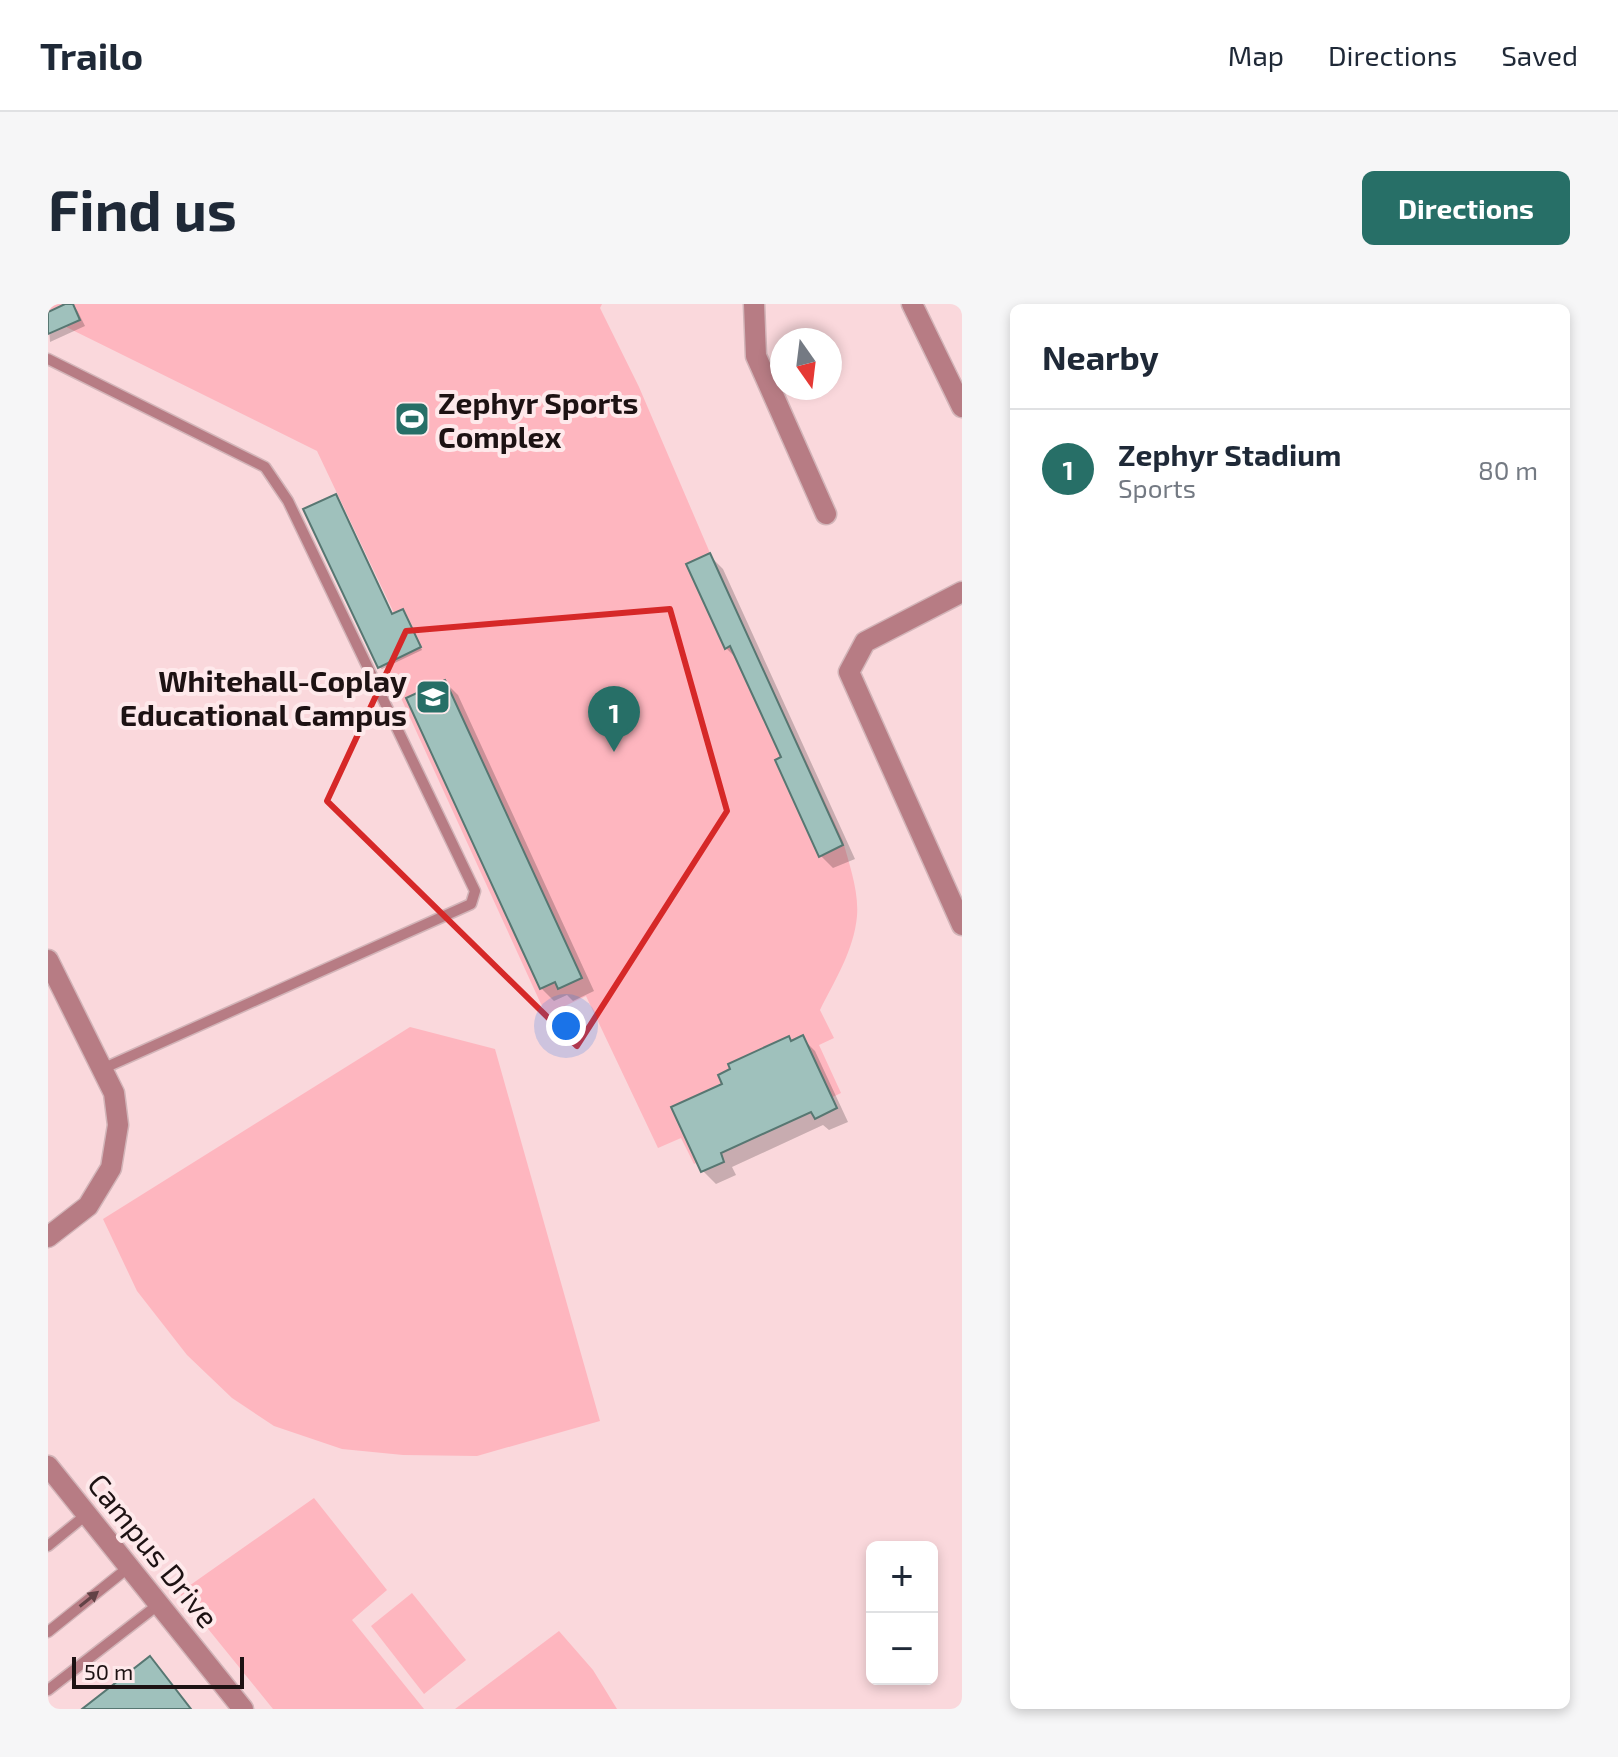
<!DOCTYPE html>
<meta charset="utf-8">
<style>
body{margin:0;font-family:"Exo 2",sans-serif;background:#f6f6f7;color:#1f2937}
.controls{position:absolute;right:24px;bottom:24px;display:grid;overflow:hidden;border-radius:12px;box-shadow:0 4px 12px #0003}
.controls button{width:72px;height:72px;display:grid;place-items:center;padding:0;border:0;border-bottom:2px solid #e0e1e3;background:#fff;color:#1f2937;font:40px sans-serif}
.compass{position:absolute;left:722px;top:24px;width:72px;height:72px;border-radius:50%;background:#fff;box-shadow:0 4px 12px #0003;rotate:166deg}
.scale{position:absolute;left:24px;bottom:20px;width:172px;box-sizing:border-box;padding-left:8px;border:4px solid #1d1213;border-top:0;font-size:22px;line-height:28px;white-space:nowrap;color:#1d1213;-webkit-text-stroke:6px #fee9eb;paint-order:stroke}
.you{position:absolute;left:518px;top:722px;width:28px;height:28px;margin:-20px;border:6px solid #fff;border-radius:50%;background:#1a73e8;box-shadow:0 0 0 12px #1a73e833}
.badge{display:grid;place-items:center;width:52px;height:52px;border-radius:50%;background:#276f67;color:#fff;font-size:26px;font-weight:700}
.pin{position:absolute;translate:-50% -66px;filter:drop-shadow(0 2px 4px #0008)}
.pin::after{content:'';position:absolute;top:42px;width:28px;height:24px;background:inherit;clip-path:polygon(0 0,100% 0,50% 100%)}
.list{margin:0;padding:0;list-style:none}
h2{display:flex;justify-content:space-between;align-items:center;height:104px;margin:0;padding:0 32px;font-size:34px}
h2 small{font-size:26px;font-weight:400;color:#747a83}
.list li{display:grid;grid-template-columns:52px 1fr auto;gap:24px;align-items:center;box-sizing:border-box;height:120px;padding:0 32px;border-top:2px solid #e0e1e3}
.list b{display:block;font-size:30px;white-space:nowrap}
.list p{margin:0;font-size:26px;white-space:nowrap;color:#747a83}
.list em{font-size:26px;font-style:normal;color:#747a83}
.map{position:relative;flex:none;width:914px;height:1405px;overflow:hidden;border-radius:12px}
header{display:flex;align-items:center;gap:48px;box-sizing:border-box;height:112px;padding:0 40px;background:#fff;border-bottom:2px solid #e0e1e3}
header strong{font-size:38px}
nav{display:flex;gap:44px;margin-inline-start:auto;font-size:28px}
.intro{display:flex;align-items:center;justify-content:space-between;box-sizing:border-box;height:192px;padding:0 48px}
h1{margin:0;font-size:56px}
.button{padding:20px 36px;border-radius:12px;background:#276f67;color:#fff;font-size:28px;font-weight:700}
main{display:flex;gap:48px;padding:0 48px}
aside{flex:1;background:#fff;border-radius:12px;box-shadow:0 4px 12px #0003}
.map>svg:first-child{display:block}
</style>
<header>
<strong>Trailo</strong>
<nav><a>Map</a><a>Directions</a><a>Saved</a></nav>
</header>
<div class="intro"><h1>Find us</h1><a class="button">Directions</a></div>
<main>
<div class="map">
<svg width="914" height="1405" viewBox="0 0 914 1405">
<rect width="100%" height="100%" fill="#fad8dc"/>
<path fill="#feb6bf" d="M0,0h554l-2,4 39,79 71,166 133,288c6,23 16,50 14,75 -3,34 -22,64 -37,94l14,28 -15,7 22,48 -147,71 -13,-26 -23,10 -72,-152 -40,19 -161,-352 27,-12 -95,-200 -269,-133z
M362,723l85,22 105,372 -123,35 -74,-1 -61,-6 -68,-23 -42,-28 -45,-43 -50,-64 -34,-72z
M266,1194l73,92 -35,30 72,89h-151l-94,-116z
M364,1289l54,67 -42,34 -53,-68z
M511,1327l34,39 24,39h-162z"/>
<path fill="#0003" d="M22,0l7,6 8,16 -35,16 -2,-28z
M662,252l13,13 132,290 -22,9 -13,-13 -36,-96 -46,-99 -12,-12z
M357,310l17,36 -40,19 -3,-2 14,-51z
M397,378l13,13 136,296 -21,10 -6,-6 -13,6 -13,-13z
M754,734l13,13 33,71 -19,8 -6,-5 -91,42 4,8 -20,9 -13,-13 -30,-63 52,-24z"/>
<path fill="#9fc1bc" stroke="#577772" stroke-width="2" d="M17,0h8l7,16 -32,14v-22z
M288,190l56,120 11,-5 18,38 -43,21 -75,-159z
M662,249l133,292 -24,12 -44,-97 6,-3 -51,-111 -5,3 -39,-85z
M397,376l137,298 -24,11 -3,-7 -15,7 -134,-291z
M755,731l34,73 -22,11 -4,-7 -90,41 3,9 -23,10 -30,-65 51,-23 -4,-9 12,-6 -2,-5 61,-28 2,5z
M102,1352l41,53h-109z"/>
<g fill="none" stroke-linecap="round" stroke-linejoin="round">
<defs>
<path id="lane" d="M0,55l217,108 23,34 187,390 -4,13 -369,165
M0,1242l39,-32
M0,1328l81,-65
M0,1386l111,-86"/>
<path id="street" d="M706,0l2,52 70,158
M864,0l50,103
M914,288l-97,50 -16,30 113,253
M0,656l66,133 4,32 -7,43 -23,38 -40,31
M0,1162l195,243"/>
</defs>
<use href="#lane" stroke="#d2b4b8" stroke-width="13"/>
<use href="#street" stroke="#d2b4b8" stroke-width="23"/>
<use href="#lane" stroke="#b77c84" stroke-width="10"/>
<use href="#street" stroke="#b77c84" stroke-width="20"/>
</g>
<defs><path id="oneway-solid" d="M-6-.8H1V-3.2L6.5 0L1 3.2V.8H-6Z" transform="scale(2)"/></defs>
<use fill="#624246" href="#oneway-solid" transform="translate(41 1295) rotate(-39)"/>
<path fill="none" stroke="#d62828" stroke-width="6" stroke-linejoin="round" d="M622,305l57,202 -150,235 -250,-245 79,-170z"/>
<defs>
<symbol id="stadium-square" viewBox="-11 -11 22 22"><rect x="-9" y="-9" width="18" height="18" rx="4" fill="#276f67" stroke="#fee9eb"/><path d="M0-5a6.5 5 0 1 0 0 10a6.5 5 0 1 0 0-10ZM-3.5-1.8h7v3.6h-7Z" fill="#fff"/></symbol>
<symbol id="school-square" viewBox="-11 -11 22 22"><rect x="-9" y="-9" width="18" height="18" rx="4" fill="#276f67" stroke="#fee9eb"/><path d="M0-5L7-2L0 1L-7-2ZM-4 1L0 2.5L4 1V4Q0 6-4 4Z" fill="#fff"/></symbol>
</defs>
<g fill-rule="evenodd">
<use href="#stadium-square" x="344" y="95" width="40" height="40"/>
<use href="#school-square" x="365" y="373" width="40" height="40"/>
</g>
<g text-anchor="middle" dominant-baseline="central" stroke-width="8" stroke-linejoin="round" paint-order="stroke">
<g font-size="30" font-weight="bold" fill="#1d1213" stroke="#fee9eb" text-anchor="start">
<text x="390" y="98">Zephyr Sports<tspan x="390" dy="34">Complex</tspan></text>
<text x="359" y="376" text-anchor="end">Whitehall-Coplay<tspan x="359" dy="34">Educational Campus</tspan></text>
</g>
<g font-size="30" fill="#1d1213" stroke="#fee9eb">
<text transform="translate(106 1246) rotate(51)">Campus Drive</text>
</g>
</g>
</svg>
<div class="controls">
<button>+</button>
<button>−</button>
</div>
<svg class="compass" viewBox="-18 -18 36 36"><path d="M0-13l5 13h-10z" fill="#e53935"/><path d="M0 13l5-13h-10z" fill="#747a83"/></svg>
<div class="scale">50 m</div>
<div class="you"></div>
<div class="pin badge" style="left:566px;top:448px">1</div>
</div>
<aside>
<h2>Nearby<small></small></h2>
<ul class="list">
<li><span class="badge">1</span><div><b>Zephyr Stadium</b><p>Sports</p></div><em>80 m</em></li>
</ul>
</aside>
</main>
